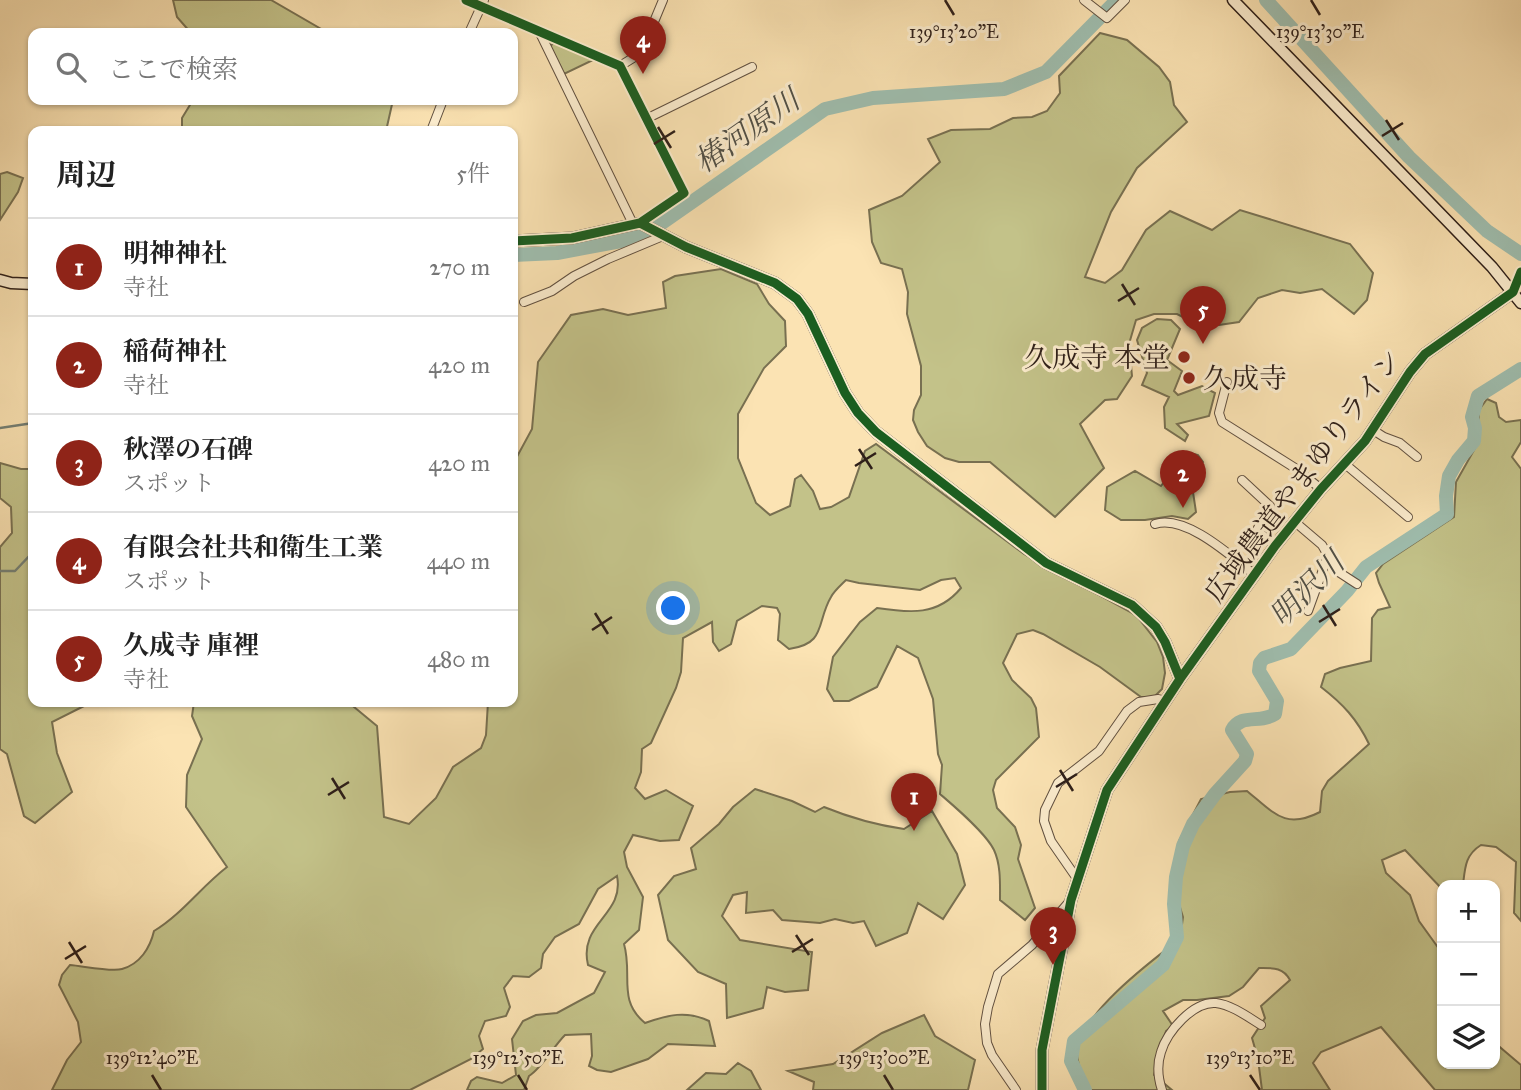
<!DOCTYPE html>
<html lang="ja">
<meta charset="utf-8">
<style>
body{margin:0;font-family:"IM FELL Great Primer","Noto Serif JP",serif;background:#f6f6f6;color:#222}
.controls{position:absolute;right:21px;bottom:21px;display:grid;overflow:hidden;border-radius:14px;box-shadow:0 2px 5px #0004}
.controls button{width:63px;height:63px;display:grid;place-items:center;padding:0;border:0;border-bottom:2px solid #e0e0e0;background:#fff;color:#222;font:35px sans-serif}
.you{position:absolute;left:674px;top:609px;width:24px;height:24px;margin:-18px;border:5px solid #fff;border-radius:50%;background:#1a73e8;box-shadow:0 0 0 10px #1a73e833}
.badge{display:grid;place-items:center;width:46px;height:46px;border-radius:50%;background:#8f2418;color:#fff;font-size:23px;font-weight:700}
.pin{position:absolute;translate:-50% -58px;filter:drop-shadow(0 2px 4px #0008)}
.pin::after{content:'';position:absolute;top:37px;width:24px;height:21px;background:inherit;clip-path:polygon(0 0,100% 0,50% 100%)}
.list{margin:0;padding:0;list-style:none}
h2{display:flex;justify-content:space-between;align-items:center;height:91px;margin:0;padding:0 28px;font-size:30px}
h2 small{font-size:23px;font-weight:400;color:#767676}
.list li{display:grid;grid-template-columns:46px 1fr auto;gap:21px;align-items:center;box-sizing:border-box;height:98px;padding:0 28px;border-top:2px solid #e0e0e0}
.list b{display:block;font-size:26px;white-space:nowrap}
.list p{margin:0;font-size:23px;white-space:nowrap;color:#767676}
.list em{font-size:23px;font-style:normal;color:#767676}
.icon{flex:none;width:38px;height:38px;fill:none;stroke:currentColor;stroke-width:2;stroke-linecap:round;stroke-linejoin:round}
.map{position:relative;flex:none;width:1521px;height:1090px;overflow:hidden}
.search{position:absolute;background:#fff;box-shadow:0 2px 5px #0004;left:28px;top:28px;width:490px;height:77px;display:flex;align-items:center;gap:18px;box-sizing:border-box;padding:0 24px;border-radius:14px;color:#767676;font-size:26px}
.panel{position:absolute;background:#fff;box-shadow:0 2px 5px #0004;left:28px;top:126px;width:490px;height:581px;border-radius:14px}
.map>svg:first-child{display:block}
</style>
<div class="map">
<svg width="1521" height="1090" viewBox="0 0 1521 1090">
<rect width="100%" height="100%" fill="#fbe3b3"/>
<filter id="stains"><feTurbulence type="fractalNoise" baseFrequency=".00286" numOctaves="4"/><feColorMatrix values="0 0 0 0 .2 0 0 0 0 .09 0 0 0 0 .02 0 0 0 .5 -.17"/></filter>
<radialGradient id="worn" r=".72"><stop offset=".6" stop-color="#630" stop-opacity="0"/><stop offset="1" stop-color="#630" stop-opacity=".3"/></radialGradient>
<path fill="#c3c289" stroke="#787051" stroke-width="2" d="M173,0h98l57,33h-137l-14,-16z
M1100,33l27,7 32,27 11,15 4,23 13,17 -50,46 -26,44 -26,65 20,6 17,-13 24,-40 24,-19 42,19 28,-20 110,34 23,29 -6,27 -13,14 -32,-25 -22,4 -18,-3 -24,8 -19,24 -20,3 -32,-6 -10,-5h-23l-18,6 -7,24 3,32 -15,23 -12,1 -25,24 24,44 -49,49 -65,-55h-31l-14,-4 -18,-12 -9,-14 -5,-12 1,-10 7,-15v-29l-14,-52 1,-22 -6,-23 -21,-6 -9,-21 -3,-32 33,-14 38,-34 -12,-23 23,-9 39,-1 23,-11 19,-1 15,-6 13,-18 -1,-17z
M554,42l39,18 -29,14 -14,-27z
M193,100h200l-7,31h-204v-13z
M7,172l16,6 -5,14 -18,28v-46z
M721,269l36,15 12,20 16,17 1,25 -22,22 -26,46v44l18,45 14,12 20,-9 5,-27 6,-4 12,16 7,18 11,-2 18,-10 16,-46 11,-7 148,110 112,61 21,27 6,15 2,16 -3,16 -8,8h-13l-41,-30 -57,-33 -10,-4 -16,4 -14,29 9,17 19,18 5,10 3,29 -43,43 -3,10 4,18 18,19 6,18 -3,14 17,49 -10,12 -25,-20c0,-16 1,-35 -6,-50 -8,-17 -39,-43 -54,-56l2,-29 -4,-11 -5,-55 -15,-41 -21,-12 -20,41 -28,14h-15l-7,-12 6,-32 27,-35 17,-14c33,5 61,8 84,-20l-6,-10 -14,2 -21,10 -61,-7 -13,-3c-5,5 -12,11 -15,17 -15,25 -4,47 -42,52l-11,-9 2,-26 -3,-6 -15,-2 -25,15 -6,23 -12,7 -6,-9 -1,-20 -29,16 -2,34 -5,16 -25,55 -9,6 -1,23 -6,16 10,11 21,-9 27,16 -14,34 -19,1 -27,-6 -9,17 3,15 16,30 -4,33 -15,14c9,31 -7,56 21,79 23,-8 41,-13 64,-2l6,25 -47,-2 -20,15 -37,13 -14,-2 -8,-4 3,-10 -1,-22 -26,1c-12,12 -23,33 -36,41l-5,14h-57l4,-9 6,-4 25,6 14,-8 -4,-36 11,-18 13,-6 21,-2 37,-20 11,-21 -17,-7c-10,-42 37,-50 29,-89l-19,13 -19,35 -24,13 -12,17 -2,14 -12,9 -16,-1 -9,12 6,19 -4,9 -21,5 -6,15 4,13 -12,10 -61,31h-358l15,-30 14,-18 -3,-20 -19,-37 3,-10 8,-10c13,1 41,7 52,4 18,-5 28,-21 32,-38 28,-17 47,-44 73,-64l-41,-60 1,-32 15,-36 -10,-23 2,-14h154l29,24 7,91 25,7 27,-26 17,-31 28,-19 5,-13 2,-33h25v-238l19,-35 6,-67 33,-47 32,-6 25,6 38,-7 -3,-26 12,-6z
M1157,319l14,1 9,9 -13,31 15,11 -8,20 4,4 24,-9 13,7 -6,23 -32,8 11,11 -3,6 -20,-13 -1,-21 5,-10 -27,-12 5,-12 -10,-33 5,-12z
M1487,399l9,4 3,14 7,5 15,-2v22l-9,15 9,12v452l-7,-8 2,-51 -20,-15 -15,-2c-16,10 -16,23 -18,40h-21v4l-37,-39 -23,10 4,13 24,22 9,26 23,32v111h53v-21l26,22v25h-86l-54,-63 -60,25 -8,11 17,27h-68l-4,-31 -6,-21 13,-20 -4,-12 29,-26c-7,-13 -17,-12 -31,-12l-16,19 -14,9 -32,4h-14l-20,11 10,15 -7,5 -12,44 18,15h-86c-2,-11 -9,-26 -9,-37 2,-38 74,-92 103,-114l3,-22 -12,-39 8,-37 22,-42 29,-7 17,-1c27,22 38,39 73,21l2,-21 6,-10 41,-37c-12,-25 -26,-40 -48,-57l4,-13 15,-6 31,-7 1,-43 6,-8 12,-3 -11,-24 -3,-10 7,-9 71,-47 2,-35 22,-39 1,-33z
M1187,452l11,3 5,7 -12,17 5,33 -8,7 -16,-3 -27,4h-24l-16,-10 2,-23 28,-16 26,15z
M0,463l21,6h12v233h59l-40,20 5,31 15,39 -37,31 -11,-7 -17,-62 -7,-5v-202l12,-14 -1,-26 -11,-9z
M755,789l37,12 23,11 9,-5c27,11 52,18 80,22l28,-18 25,43 8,31 -22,34 -25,-16 -11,30 -31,13 -12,-25 -11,2 -18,-4 -15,4 -38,-3 -9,-10 -27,3 1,-21 -14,3 -11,21 18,24 72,12 -4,38 -23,2 -18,-5 -4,21 -36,10 -1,-34 -28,-12 -30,-32 -10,-45 16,-19 22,-7 -5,-21 28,-24 14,-17z
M924,1015l11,21 40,24 -7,30h-155l1,-8 -26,-11 45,-7 49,-31z
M738,1063l13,8 10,19h-74l19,-17 20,1z"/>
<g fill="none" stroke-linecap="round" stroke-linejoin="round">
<path stroke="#727e73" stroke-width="2.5" d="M0,428l33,-5
M0,571h15l18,-19"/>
<path stroke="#9fbeaf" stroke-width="14" d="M1266,0l143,157 78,74 34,23
M513,255l44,-2 64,-12 38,-16 166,-116 48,-11 131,-9 42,-17 71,-72
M1085,1090l-14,-29 3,-20 89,-76 14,-28 -3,-33 2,-27 7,-31 10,-22 22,-30 30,-33 2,-7 -15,-24c9,-17 28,-6 43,-16l2,-13 -18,-30 1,-8 4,-5 27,-9 56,-58 19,-24 81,-53 -1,-18 3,-20 9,-16 16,-19 1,-13 -3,-11 6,-21 43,-27"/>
<defs>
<path id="street" d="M466,0l154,66 64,127 -44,30
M1084,0l23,18 18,-18
M539,31l94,193
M469,33l15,-33
M620,66l21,-13 22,-53
M648,118l104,-51
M431,131l12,-31
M1513,292l8,-20
M524,302l28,-11 22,-15 34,-17 55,-23
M1227,382l-8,31 3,9 73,46 26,21
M1373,430l11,7 16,6 17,14
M1345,464l63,53
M1242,480l28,26 -13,24 18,16
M1295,522l27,23 15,26 20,13
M1155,524c31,-10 77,33 100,51
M1308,611l21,-58
M1078,880l-27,-39 -7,-20 1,-11 13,-27 41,-32 28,-40 12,-9 19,-3 8,2
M1016,1090l-24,-35 -5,-12 -2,-19 3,-17 10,-33 34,-29 37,-43
M1162,1090c-4,-12 -5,-26 -1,-38 6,-20 32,-51 55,-49 16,2 32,14 45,22"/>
<path id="secondary" d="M1233,0l259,267 29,36
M513,241l59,-3 68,-15 46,24 89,36 22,16 11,15 37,79 13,20 18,19 170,131 86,42 24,22 9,15 15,37
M0,280l11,3 22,1
M1042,1090v-40l29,-150 36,-110 73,-111 95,-133 46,-57 44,-48 45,-69 15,-18 88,-62"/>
</defs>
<use href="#street" stroke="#615040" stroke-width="10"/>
<use href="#secondary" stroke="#2e1f19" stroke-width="13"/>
<use href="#street" stroke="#fcedce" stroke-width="8"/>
<use href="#secondary" stroke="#fcedce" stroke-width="10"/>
<defs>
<path id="cycleway" d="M466,0l154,66 64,127 -44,30
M513,241l59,-3 68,-15 46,24 89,36 22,16 11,15 37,79 13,20 18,19 170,131 86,42 24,22 9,15 15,37
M1042,1090v-40l29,-150 36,-110 73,-111 95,-133 46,-57 44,-48 45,-69 15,-18 88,-62 8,-20"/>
</defs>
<use href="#cycleway" stroke="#fcedce" stroke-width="13"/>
<use href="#cycleway" stroke="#1b5e20" stroke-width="9"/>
</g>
<path fill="none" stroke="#2e1f19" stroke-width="2.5" d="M945,0l9,15M1311,0l9,15M1386,120l13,20M658,127l13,21M1382,136l21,-13M654,144l21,-13M1122,284l13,21M1118,301l21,-13M859,449l13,20M855,466l21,-13M1323,605l13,21M595,613l13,21M1319,622l21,-13M592,630l20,-13M1060,770l13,21M332,778l13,21M1056,787l21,-13M328,795l21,-13M796,935l13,20M69,942l13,21M792,952l21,-13M65,959l21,-13M152,1075l9,15M518,1075l9,15M884,1075l9,15M1250,1075l10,15"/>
<g fill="#8f2418" stroke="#fcedce" stroke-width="2.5">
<circle cx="1184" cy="357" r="7"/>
<circle cx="1189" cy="378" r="7"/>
</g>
<g text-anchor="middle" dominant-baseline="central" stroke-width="6" stroke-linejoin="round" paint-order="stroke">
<g font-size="28" fill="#2e1f19" stroke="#fcedce" text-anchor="end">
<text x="1170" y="357">久成寺 本堂</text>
<text x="1203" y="378" text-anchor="start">久成寺</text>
</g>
<g font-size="28" fill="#2e1f19" stroke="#fcedce">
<text transform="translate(1303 476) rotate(-53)">広域農道やまゆりライン</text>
</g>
<g font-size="30" font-style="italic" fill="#504f46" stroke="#fcedce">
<text transform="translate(747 131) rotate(-35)">椿河原川</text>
<text transform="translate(1307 589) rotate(-45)">明沢川</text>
</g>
</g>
<g font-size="18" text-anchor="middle" fill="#2e1f19" stroke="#fcedce" stroke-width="6" stroke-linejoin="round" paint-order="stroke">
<text x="954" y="38">139°13'20"E</text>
<text x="1320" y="38">139°13'30"E</text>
<text x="152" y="1064">139°12'40"E</text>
<text x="518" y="1064">139°12'50"E</text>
<text x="884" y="1064">139°13'00"E</text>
<text x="1250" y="1064">139°13'10"E</text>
</g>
<rect width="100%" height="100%" filter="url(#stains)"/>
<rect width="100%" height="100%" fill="url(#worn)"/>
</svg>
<div class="controls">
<button>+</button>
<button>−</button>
<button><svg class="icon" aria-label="layers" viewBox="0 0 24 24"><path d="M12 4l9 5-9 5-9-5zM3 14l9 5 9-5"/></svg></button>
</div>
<div class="you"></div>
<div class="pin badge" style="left:914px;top:831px">1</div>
<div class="pin badge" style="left:1183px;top:508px">2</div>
<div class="pin badge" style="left:1053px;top:965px">3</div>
<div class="pin badge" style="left:643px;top:74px">4</div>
<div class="pin badge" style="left:1203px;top:344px">5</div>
<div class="search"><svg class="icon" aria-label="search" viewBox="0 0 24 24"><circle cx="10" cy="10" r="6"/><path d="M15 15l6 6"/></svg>ここで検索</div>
<section class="panel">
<h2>周辺<small>5件</small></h2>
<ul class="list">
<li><span class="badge">1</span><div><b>明神神社</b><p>寺社</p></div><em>270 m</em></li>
<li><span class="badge">2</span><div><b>稲荷神社</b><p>寺社</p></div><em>420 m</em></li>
<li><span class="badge">3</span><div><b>秋澤の石碑</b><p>スポット</p></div><em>420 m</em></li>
<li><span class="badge">4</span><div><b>有限会社共和衛生工業</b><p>スポット</p></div><em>440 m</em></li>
<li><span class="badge">5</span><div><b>久成寺 庫裡</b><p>寺社</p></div><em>480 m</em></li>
</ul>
</section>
</div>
